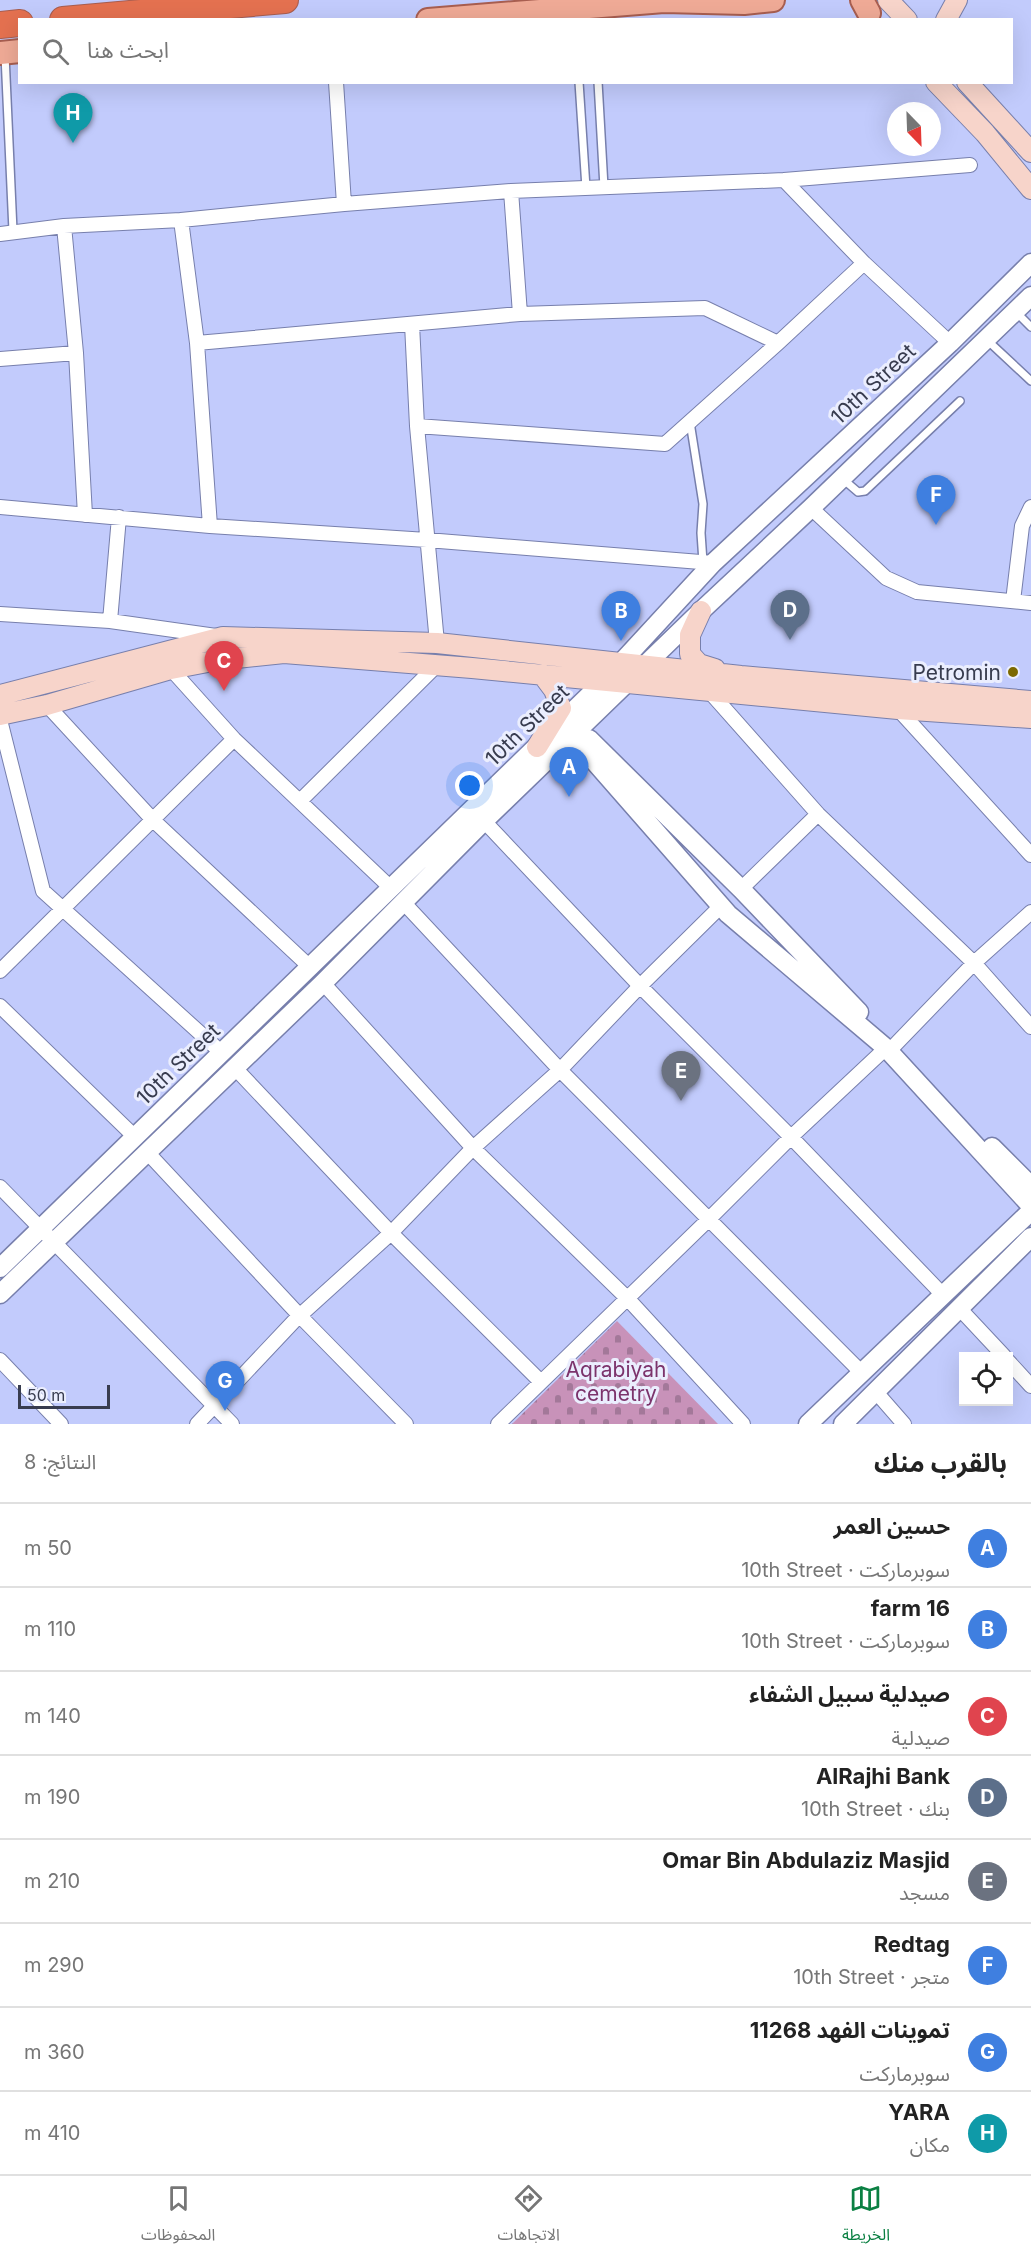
<!DOCTYPE html>
<html lang="ar">
<meta charset="utf-8">
<style>
body{margin:0;font-family:Inter,"Noto Sans Arabic",sans-serif;background:#f2f2f2;color:#222;direction:rtl}
.controls{position:absolute;right:18px;bottom:18px;display:grid;overflow:hidden;border-radius:0px;box-shadow:0 6px 24px #0002}
.controls button{width:54px;height:54px;display:grid;place-items:center;padding:0;border:0;border-bottom:2px solid #e0e0e0;background:#fff;color:#222;font:30px sans-serif}
.compass{position:absolute;left:887px;top:102px;width:54px;height:54px;border-radius:50%;background:#fff;box-shadow:0 6px 24px #0002;rotate:157deg}
.scale{position:absolute;left:18px;bottom:15px;width:92px;box-sizing:border-box;padding-left:6px;border:3px solid #383c4f;border-top:0;font-size:16px;line-height:21px;white-space:nowrap;color:#383c4f;-webkit-text-stroke:4px #ebeefe;paint-order:stroke}
.you{position:absolute;left:470px;top:786px;width:21px;height:21px;margin:-15px;border:4px solid #fff;border-radius:50%;background:#1a73e8;box-shadow:0 0 0 9px #1a73e833}
.badge{display:grid;place-items:center;width:39px;height:39px;border-radius:50%;background:#0b8043;color:#fff;font-size:20px;font-weight:700}
.pin{position:absolute;translate:-50% -50px;filter:drop-shadow(0 2px 3px #0008)}
.pin::after{content:'';position:absolute;top:32px;width:21px;height:18px;background:inherit;clip-path:polygon(0 0,100% 0,50% 100%)}
.list{margin:0;padding:0;list-style:none}
h2{display:flex;justify-content:space-between;align-items:center;height:78px;margin:0;padding:0 24px;font-size:26px}
h2 small{font-size:20px;font-weight:400;color:#767676}
.list li{display:grid;grid-template-columns:39px 1fr auto;gap:18px;align-items:center;box-sizing:border-box;height:84px;padding:0 24px;border-top:2px solid #e0e0e0}
.list b{display:block;font-size:22px;white-space:nowrap}
.list p{margin:0;font-size:20px;white-space:nowrap;color:#767676}
.list em{font-size:20px;font-style:normal;color:#767676}
.icon{flex:none;width:33px;height:33px;fill:none;stroke:currentColor;stroke-width:2;stroke-linecap:round;stroke-linejoin:round}
.map{position:relative;flex:none;width:1031px;height:1424px;overflow:hidden;direction:ltr}
.search{position:absolute;background:#fff;box-shadow:0 6px 24px #0002;left:18px;right:18px;top:18px;height:66px;display:flex;align-items:center;gap:15px;box-sizing:border-box;padding:0 21px;border-radius:0px;color:#767676;font-size:22px}
.sheet{height:750px;background:#fff}
nav{display:flex;justify-content:space-around;align-items:center;box-sizing:border-box;height:84px;border-top:2px solid #e0e0e0;background:#fff;font-size:16px;color:#767676}
nav a{display:grid;justify-items:center;gap:3px}
nav .on{color:#0b8043}
.map>svg:first-child{display:block}
</style>
<div class="map">
<svg width="1031" height="1424" viewBox="0 0 1031 1424">
<defs>
<pattern id="cemetery-stones" width="16" height="16" patternUnits="userSpaceOnUse" patternTransform="scale(1.5)"><rect width="16" height="16" fill="#c892b9"/><path d="M2 7V4a2 2 0 0 1 4 0v3zM10 15v-3a2 2 0 0 1 4 0v3z" fill="#a37899"/></pattern>
</defs>
<rect width="100%" height="100%" fill="#c2cbfc"/>
<path fill="url(#cemetery-stones)" d="M617,1321l101,103h-206z"/>
<g fill="none" stroke-linecap="round" stroke-linejoin="round">
<defs>
<path id="service" d="M5,55l8,176
M579,82l7,106
M598,82l6,105
M1017,313l14,14
M987,340l44,41
M690,422l13,82 -2,29 2,29
M844,480l14,12 7,-1 95,-90"/>
<path id="minor" d="M336,82l8,122
M784,180l186,-15
M511,191l9,123
M181,220l16,123 13,183
M64,226l12,127 9,162
M0,234l64,-8 117,-6 163,-16 167,-13 273,-11 80,83 86,80
M412,324l5,102 20,217
M197,343l323,-29 185,-6 73,35
M0,359l76,-6
M417,426l248,18 113,-101 86,-80
M0,507l210,19 217,14 286,23
M811,508l75,70 31,14 114,11
M1013,601l9,-75 9,-19
M0,614l110,7 106,15
M110,621l9,-104
M171,669l63,70 158,150
M709,691l109,123 156,149 57,64
M47,705l106,115 158,148
M898,709l133,146
M0,720l43,171 179,162
M300,801l137,-136
M484,821l156,165 151,151 152,158
M741,889l77,-75
M404,903l156,167 301,302
M0,971l234,-232
M323,983l150,165 155,151 115,125
M0,1006l135,131
M893,1047l81,-84 57,-51
M235,1068l156,165 150,149
M147,1152l153,164 106,108
M0,1187l232,237
M960,1309l44,47
M0,1360l61,64
M1008,1361l23,25
M876,1392l28,32
M197,1424l99,-105 95,-86 82,-85 87,-78 80,-84 81,-80
M498,1424l211,-205 82,-82 95,-89"/>
<path id="tertiary" d="M573,737l155,177 158,134 145,158
M589,739l152,150 118,123
M992,1147l39,39
M0,1268l605,-588 108,-117 237,-220 81,-80
M0,1294l323,-311 161,-162 217,-210 110,-103 220,-212
M808,1424l223,-213
M843,1424l188,-187"/>
<path id="secondary" d="M888,0l19,20
M946,20l11,-20
M936,82l49,51 46,56
M967,82l64,70
M701,611l-11,24v19l9,10 16,5
M0,695l223,-58 214,6 304,33 290,25
M0,715l47,-10 124,-36 47,-9 66,-7 188,15 426,41 133,9
M537,747l24,-39 -7,-18 -12,-16"/>
<path id="primary" d="M862,0l7,13
M428,20l236,-19 80,2 29,-3
M0,53l20,-2"/>
<path id="motorway" d="M63,20l222,-20
M0,25l20,-2"/>
</defs>
<use href="#service" stroke="#777fac" stroke-width="10"/>
<use href="#minor" stroke="#777fac" stroke-width="16"/>
<use href="#tertiary" stroke="#777fac" stroke-width="21"/>
<use href="#secondary" stroke="#777fac" stroke-width="22"/>
<use href="#primary" stroke="#a85e50" stroke-width="26"/>
<use href="#motorway" stroke="#a85e50" stroke-width="28"/>
<use href="#service" stroke="#fff" stroke-width="7"/>
<use href="#minor" stroke="#fff" stroke-width="14"/>
<use href="#tertiary" stroke="#fff" stroke-width="18"/>
<use href="#secondary" stroke="#f7d4ca" stroke-width="20"/>
<use href="#primary" stroke="#efaa96" stroke-width="22"/>
<use href="#motorway" stroke="#e47150" stroke-width="26"/>
</g>
<circle fill="#7c6900" stroke="#ebeefe" stroke-width="2" cx="1013" cy="672" r="6"/>
<g text-anchor="middle" dominant-baseline="central" stroke-width="6" stroke-linejoin="round" paint-order="stroke">
<g font-size="21" fill="#383c4f" stroke="#ebeefe">
<text transform="translate(873 384) rotate(-43)">10th Street</text>
<text transform="translate(527 725) rotate(-44)">10th Street</text>
<text transform="translate(178 1064) rotate(-44)">10th Street</text>
</g>
<g font-size="21" fill="#383c4f" stroke="#ebeefe" text-anchor="end">
<text x="1001" y="672">Petromin</text>
</g>
<g font-size="21" fill="#7c336c" stroke="#ebeefe">
<text x="616" y="1369">Aqrabiyah<tspan x="616" dy="24">cemetry</tspan></text>
</g>
</g>
</svg>
<div class="controls">
<button><svg class="icon" aria-label="locate" viewBox="0 0 24 24"><circle cx="12" cy="12" r="6"/><path d="M12 2v4M12 18v4M2 12h4M18 12h4"/></svg></button>
</div>
<svg class="compass" viewBox="-18 -18 36 36"><path d="M0-13l5 13h-10z" fill="#e53935"/><path d="M0 13l5-13h-10z" fill="#767676"/></svg>
<div class="scale">50 m</div>
<div class="you"></div>
<div class="pin badge" style="left:569px;top:797px;background:#3f7fe0">A</div>
<div class="pin badge" style="left:621px;top:641px;background:#3f7fe0">B</div>
<div class="pin badge" style="left:224px;top:691px;background:#e0444e">C</div>
<div class="pin badge" style="left:790px;top:640px;background:#5c6f8a">D</div>
<div class="pin badge" style="left:681px;top:1101px;background:#6b7280">E</div>
<div class="pin badge" style="left:936px;top:525px;background:#3f7fe0">F</div>
<div class="pin badge" style="left:225px;top:1411px;background:#3f7fe0">G</div>
<div class="pin badge" style="left:73px;top:143px;background:#0f9aa8">H</div>
<div class="search"><svg class="icon" aria-label="search" viewBox="0 0 24 24"><circle cx="10" cy="10" r="6"/><path d="M15 15l6 6"/></svg>ابحث هنا</div>
</div>
<section class="sheet">
<h2>بالقرب منك<small>النتائج: 8</small></h2>
<ul class="list">
<li><span class="badge" style="background:#3f7fe0">A</span><div><b>حسين العمر</b><p>سوبرماركت · 10th Street</p></div><em>50 m</em></li>
<li><span class="badge" style="background:#3f7fe0">B</span><div><b>farm 16</b><p>سوبرماركت · 10th Street</p></div><em>110 m</em></li>
<li><span class="badge" style="background:#e0444e">C</span><div><b>صيدلية سبيل الشفاء</b><p>صيدلية</p></div><em>140 m</em></li>
<li><span class="badge" style="background:#5c6f8a">D</span><div><b>AlRajhi Bank</b><p>بنك · 10th Street</p></div><em>190 m</em></li>
<li><span class="badge" style="background:#6b7280">E</span><div><b>Omar Bin Abdulaziz Masjid</b><p>مسجد</p></div><em>210 m</em></li>
<li><span class="badge" style="background:#3f7fe0">F</span><div><b>Redtag</b><p>متجر · 10th Street</p></div><em>290 m</em></li>
<li><span class="badge" style="background:#3f7fe0">G</span><div><b>تموينات الفهد 11268</b><p>سوبرماركت</p></div><em>360 m</em></li>
<li><span class="badge" style="background:#0f9aa8">H</span><div><b>YARA</b><p>مكان</p></div><em>410 m</em></li>
</ul>
</section>
<nav>
<a class="on"><svg class="icon" aria-label="map" viewBox="0 0 24 24"><path d="M3 6l6-2 6 2 6-2v14l-6 2-6-2-6 2zM9 4v14M15 6v14"/></svg>الخريطة</a>
<a><svg class="icon" aria-label="directions" viewBox="0 0 24 24"><path d="M12 3l9 9-9 9-9-9zM9 14v-3h6M13 9l2 2-2 2"/></svg>الاتجاهات</a>
<a><svg class="icon" aria-label="saved" viewBox="0 0 24 24"><path d="M7 4h10v16l-5-4-5 4z"/></svg>المحفوظات</a>
</nav>
